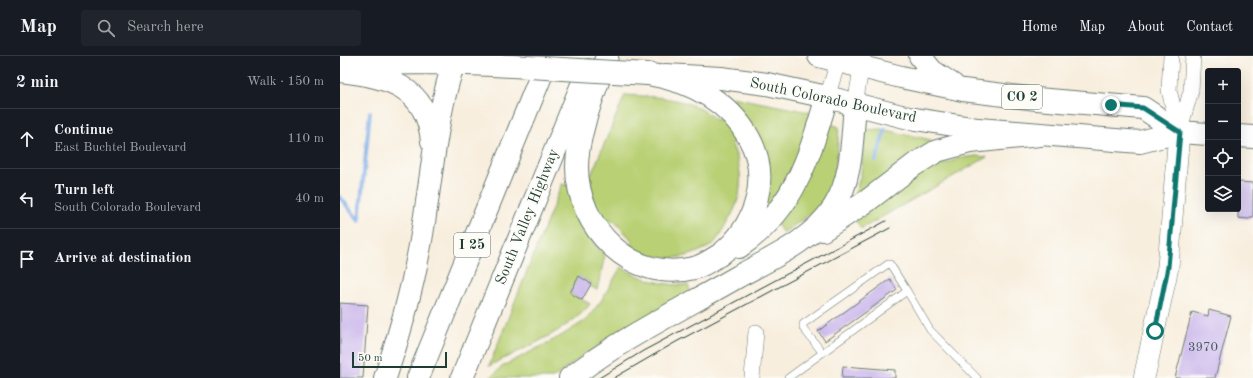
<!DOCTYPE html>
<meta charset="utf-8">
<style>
body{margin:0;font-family:"Old Standard TT",serif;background:#20242c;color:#f1f3f6}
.controls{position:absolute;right:12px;top:12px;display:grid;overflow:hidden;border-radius:4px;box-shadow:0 4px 16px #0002}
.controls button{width:36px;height:36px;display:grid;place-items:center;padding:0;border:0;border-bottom:1px solid #363941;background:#171b24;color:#f1f3f6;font:20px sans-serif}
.scale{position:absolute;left:12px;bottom:10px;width:95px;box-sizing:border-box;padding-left:4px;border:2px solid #1f3d34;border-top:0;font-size:11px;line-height:14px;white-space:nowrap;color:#1f3d34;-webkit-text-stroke:3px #fdfcf7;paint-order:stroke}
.stop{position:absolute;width:12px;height:12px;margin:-9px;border:3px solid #0f766e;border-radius:50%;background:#fff}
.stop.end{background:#0f766e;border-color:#fff;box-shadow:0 1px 4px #0008}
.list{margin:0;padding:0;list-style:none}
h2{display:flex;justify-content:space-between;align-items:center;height:52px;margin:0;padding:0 16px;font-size:17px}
h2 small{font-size:13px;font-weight:400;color:#9ea1a6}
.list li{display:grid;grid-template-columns:26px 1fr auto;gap:12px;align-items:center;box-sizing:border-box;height:60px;padding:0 16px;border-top:1px solid #363941}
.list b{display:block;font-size:15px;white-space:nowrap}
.list p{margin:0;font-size:13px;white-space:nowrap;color:#9ea1a6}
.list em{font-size:13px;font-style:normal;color:#9ea1a6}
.icon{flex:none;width:22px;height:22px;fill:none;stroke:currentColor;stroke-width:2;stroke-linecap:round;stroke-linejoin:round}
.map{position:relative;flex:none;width:913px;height:322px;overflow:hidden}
header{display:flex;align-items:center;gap:24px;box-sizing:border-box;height:56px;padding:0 20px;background:#171b24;border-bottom:1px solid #363941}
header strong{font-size:19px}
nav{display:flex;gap:22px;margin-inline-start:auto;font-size:14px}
.search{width:280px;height:36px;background:#20242c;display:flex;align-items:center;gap:10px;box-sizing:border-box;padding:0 14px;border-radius:4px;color:#9ea1a6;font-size:15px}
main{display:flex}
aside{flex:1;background:#171b24}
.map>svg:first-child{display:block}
</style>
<header>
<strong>Map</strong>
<div class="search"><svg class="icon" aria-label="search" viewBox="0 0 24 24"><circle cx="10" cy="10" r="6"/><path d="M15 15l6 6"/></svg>Search here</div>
<nav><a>Home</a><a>Map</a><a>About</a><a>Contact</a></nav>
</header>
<main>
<aside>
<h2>2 min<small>Walk · 150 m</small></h2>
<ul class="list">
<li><svg class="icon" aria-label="ahead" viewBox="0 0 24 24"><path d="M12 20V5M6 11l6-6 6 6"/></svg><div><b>Continue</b><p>East Buchtel Boulevard</p></div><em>110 m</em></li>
<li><svg class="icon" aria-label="left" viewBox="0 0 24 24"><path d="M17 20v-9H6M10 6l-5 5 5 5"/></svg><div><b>Turn left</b><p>South Colorado Boulevard</p></div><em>40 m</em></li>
<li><svg class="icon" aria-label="arrive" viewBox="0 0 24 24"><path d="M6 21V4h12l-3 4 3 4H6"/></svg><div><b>Arrive at destination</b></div></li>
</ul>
</aside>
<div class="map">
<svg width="913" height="322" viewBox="0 0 913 322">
<rect width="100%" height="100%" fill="#fdfcf7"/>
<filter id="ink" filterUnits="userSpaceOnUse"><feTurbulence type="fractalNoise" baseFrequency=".025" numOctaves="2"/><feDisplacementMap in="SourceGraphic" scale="8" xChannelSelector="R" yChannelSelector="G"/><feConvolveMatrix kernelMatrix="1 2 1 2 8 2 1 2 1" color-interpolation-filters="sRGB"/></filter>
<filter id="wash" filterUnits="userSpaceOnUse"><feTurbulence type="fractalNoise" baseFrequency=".012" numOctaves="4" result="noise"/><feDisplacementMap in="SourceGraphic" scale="16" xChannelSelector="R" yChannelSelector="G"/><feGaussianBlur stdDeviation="0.9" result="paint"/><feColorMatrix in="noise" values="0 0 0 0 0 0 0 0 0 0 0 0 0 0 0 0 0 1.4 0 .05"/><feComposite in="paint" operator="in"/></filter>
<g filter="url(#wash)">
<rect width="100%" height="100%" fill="#f8eede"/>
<path fill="#b9d075" stroke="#6c8654" d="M285,39c32,2 66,2 91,25l7,-2 14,22 -6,3c13,27 13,53 -3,78 -4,7 -8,15 -13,21 -3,4 -8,6 -13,8 -23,12 -47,9 -70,-2l-1,-9 -16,-17 -6,-3 -5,4c-9,-13 -14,-33 -15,-48h2z
M392,41l77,15 3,5 -26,70 -23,26z
M486,66l13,5c-2,28 -2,61 -23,82 -10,9 -22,16 -33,24l-6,-9z
M541,73l50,11v6l-79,57 9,-29 4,-44z
M636,100l11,1 -126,72 -5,-9 84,-61 2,6 18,-7z
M222,128l7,2c4,27 16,51 36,69l-8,35 -7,-4 1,-3 -12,-6 -9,16 20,11c-21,27 -71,46 -101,62z
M281,211c20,12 43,19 67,18l3,9 -106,60 -32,24h-63l13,-12 58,-30 25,-16 15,-19z"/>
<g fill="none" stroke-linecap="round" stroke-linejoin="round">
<path stroke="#7bace7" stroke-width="4" d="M536,104l9,-30
M0,141l19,24 11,-109"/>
</g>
<g id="blocks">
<path fill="#c7b3eb" d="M898,126l15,1v34h-3l-1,2 -11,-1z
M239,220l12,8 -9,16 -12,-7z
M550,223l7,11 -72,51 -7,-10z
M0,247l28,2 -5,73h-23z
M869,254l22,6 -16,62h-40l17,-66 16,4z
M503,310l52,4v8h-53z"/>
</g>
</g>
<g filter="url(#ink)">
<use href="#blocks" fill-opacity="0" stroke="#6b7b70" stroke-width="1"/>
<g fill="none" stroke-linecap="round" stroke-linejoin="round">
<defs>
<path id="lane" d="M482,296l-19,-24v-4l85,-60h2l17,27
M448,322l119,-87 23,39 47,48"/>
<path id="street" d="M831,0l-2,34 10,41
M487,41l13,-41
M515,48l8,-46
M839,76l12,-41 2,-35
M412,322l4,-46"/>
<path id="secondary" d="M804,322l24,-111 11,-135"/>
<path id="primary" d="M479,0l82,21 62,13 74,9 106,9 36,24
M580,0l12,15 21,14
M0,8l100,-1 53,2
M325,19l56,3 46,6 60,13 82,21 69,11 162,13 39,-10 29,2
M898,80l15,1"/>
<path id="highway" d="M267,0c-11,32 -30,77 -30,111 0,60 54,117 117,101 9,-2 19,-9 27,-14 35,-28 50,-76 28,-116 -21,-38 -60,-57 -101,-64
M0,15c47,5 87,15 92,70
M483,174l44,-29 47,-36 23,-14 33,-9 70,-7
M399,191c56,-38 70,-90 88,-150
M45,322c17,-50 31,-103 39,-156 9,-56 13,-112 32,-166
M78,322l131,-322
M122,322l126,-308
M230,322c52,-40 112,-69 169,-102 33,-18 74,-36 95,-69 19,-29 18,-70 21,-103"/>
</defs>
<use href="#lane" stroke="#6b7b70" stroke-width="8"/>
<use href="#street" stroke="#6b7b70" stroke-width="16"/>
<use href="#secondary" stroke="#6b7b70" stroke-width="22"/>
<use href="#primary" stroke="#6b7b70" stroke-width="24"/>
<use href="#highway" stroke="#6b7b70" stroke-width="24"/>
<use href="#lane" stroke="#fff" stroke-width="7"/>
<use href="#street" stroke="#fff" stroke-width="15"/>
<use href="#secondary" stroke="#fff" stroke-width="21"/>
<use href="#primary" stroke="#fff" stroke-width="22"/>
<use href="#highway" stroke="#fff" stroke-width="22"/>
<path stroke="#1f3d34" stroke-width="1" d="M259,322l44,-27 243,-130
M274,322l62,-36 214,-114"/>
<defs>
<path id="primary-bridge" d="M153,9l155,9"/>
</defs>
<use href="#primary-bridge" stroke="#6b7b70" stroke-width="24" stroke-linecap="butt"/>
<use href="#primary-bridge" stroke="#fff" stroke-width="22"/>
</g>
</g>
<g fill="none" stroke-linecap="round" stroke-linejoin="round" filter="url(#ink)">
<path stroke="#0f766e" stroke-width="5" d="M771,49l32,3 37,24 -12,135 -13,64"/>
</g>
<g text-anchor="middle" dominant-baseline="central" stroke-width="4" stroke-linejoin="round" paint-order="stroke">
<g font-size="13" fill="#495a62">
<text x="863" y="291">3970</text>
</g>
<g fill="#fdfcf7" stroke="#62766e" stroke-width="1">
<rect x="662" y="29" width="40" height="24" rx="3"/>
<rect x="114" y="177" width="36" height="24" rx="3"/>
</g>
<g font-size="14" font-weight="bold" fill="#1f3d34">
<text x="682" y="41">CO 2</text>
<text x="132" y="189">I 25</text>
</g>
<g font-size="15" fill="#1f3d34" stroke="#fdfcf7">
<text transform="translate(493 45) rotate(12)">South Colorado Boulevard</text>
<text transform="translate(188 161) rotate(-68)">South Valley Highway</text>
</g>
</g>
</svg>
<div class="controls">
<button>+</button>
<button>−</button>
<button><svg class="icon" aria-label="locate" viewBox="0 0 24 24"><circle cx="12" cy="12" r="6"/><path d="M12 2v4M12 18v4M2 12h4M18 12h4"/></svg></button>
<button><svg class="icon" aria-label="layers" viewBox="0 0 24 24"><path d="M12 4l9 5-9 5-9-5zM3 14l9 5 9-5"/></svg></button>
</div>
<div class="scale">50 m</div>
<div class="stop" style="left:815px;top:275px"></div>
<div class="stop end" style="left:771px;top:49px"></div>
</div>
</main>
